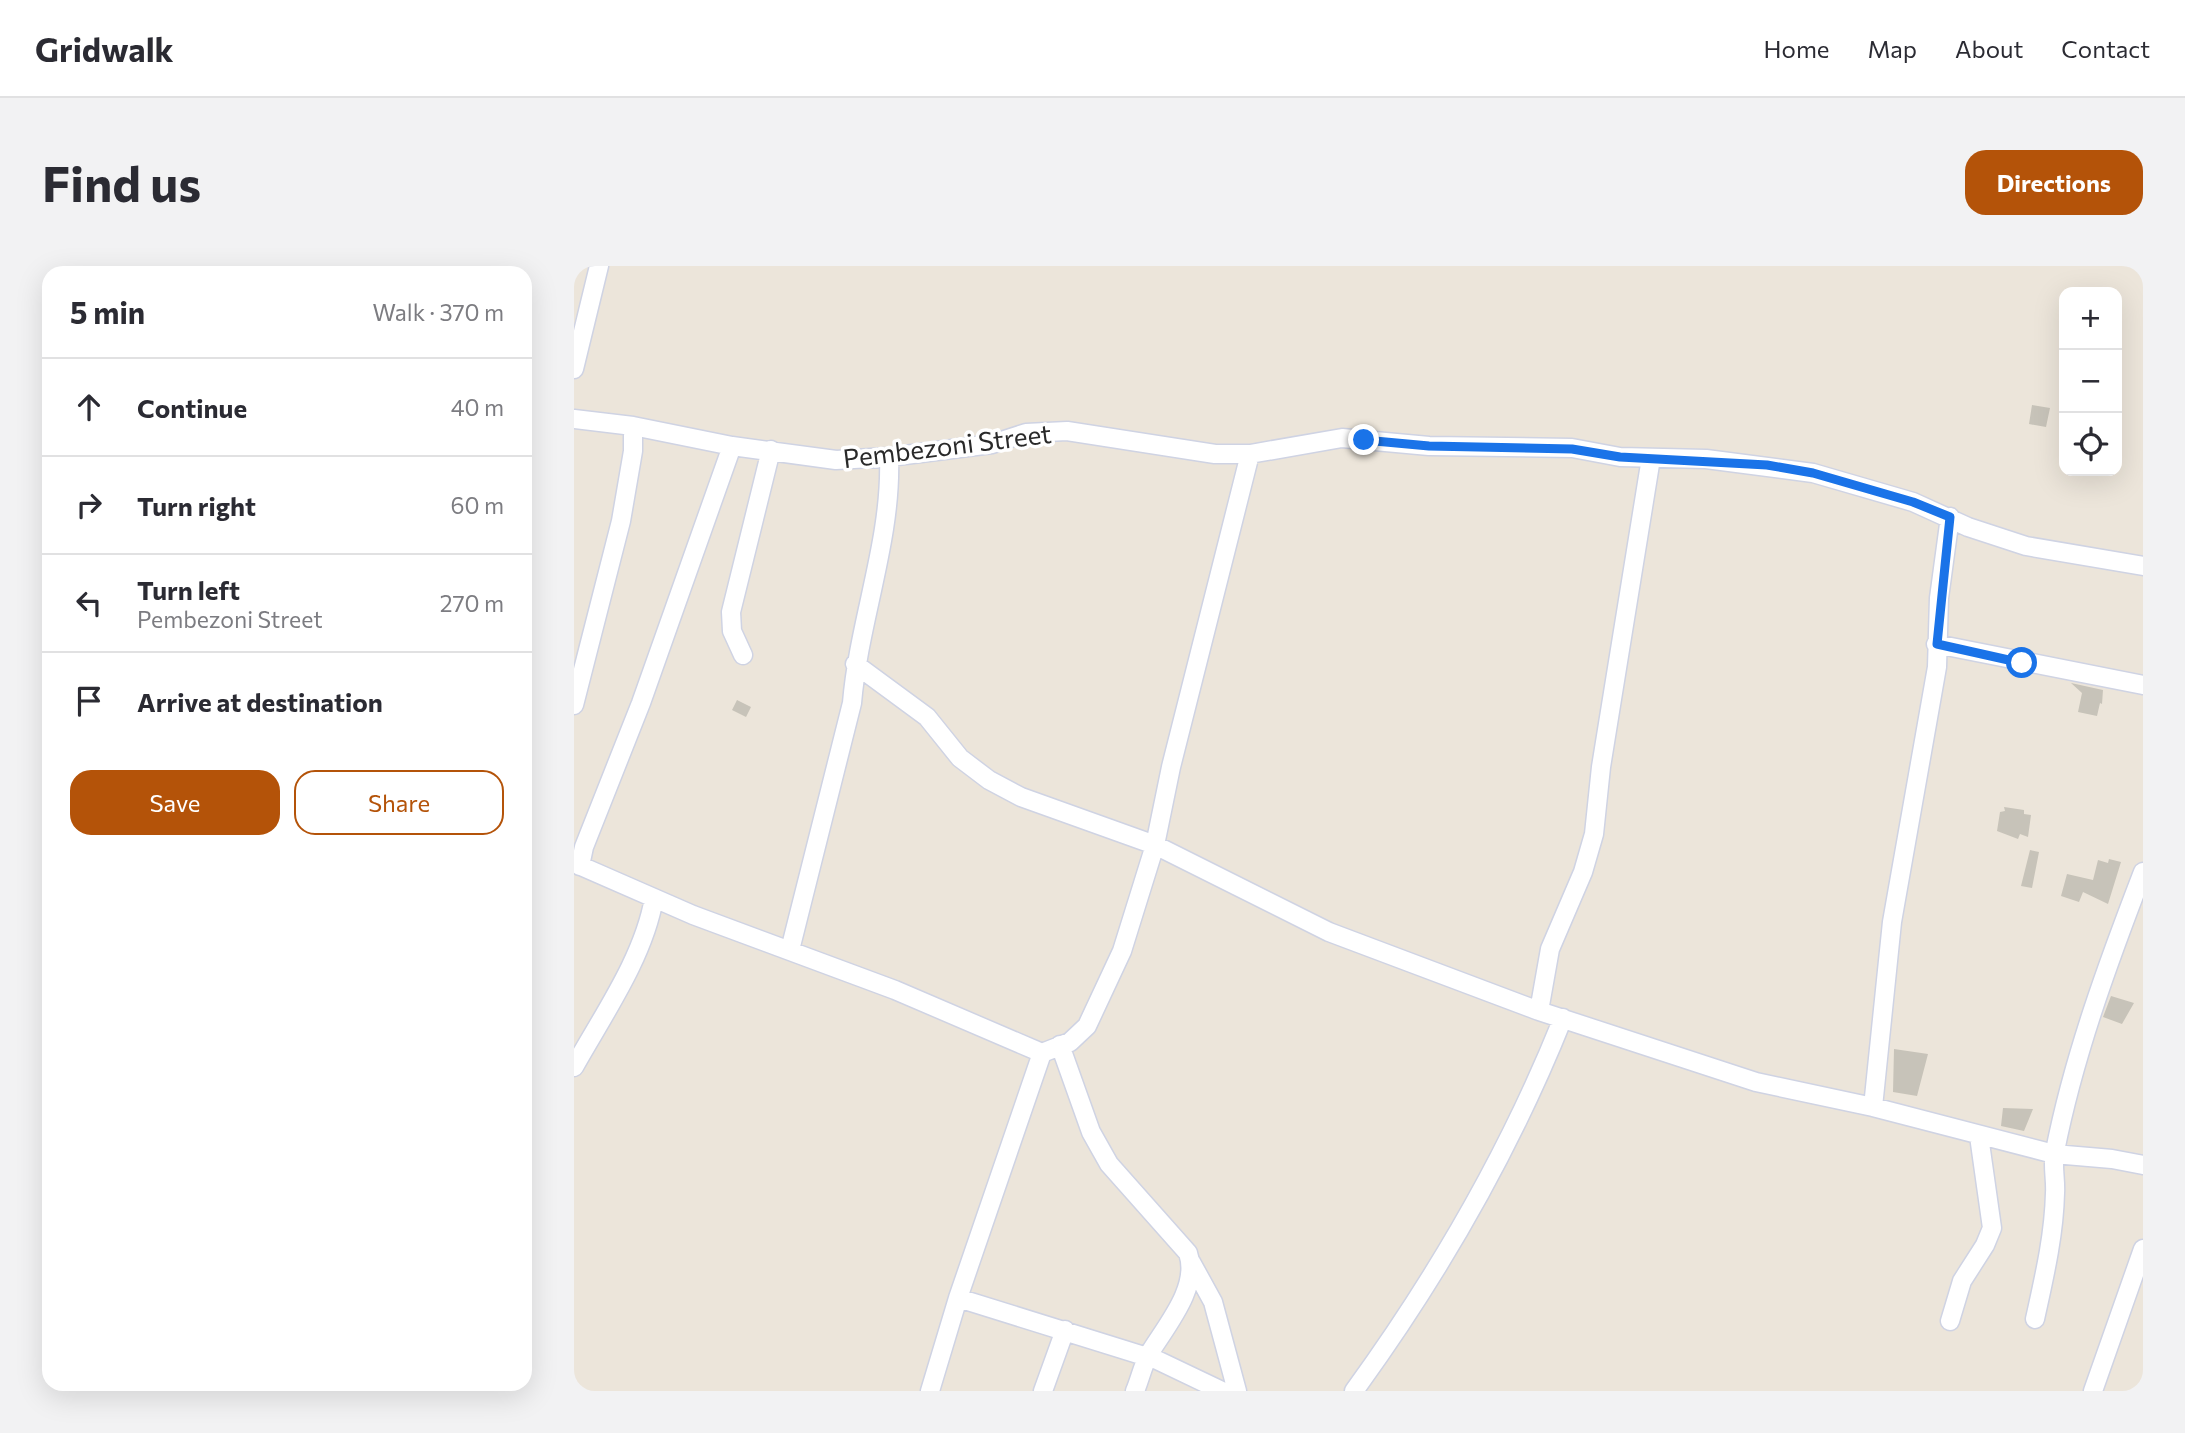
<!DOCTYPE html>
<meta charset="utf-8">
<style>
body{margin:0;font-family:Commissioner,sans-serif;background:#f2f2f3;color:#2b2b33}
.controls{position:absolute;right:21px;top:21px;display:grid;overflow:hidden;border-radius:14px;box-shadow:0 7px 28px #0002}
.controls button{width:63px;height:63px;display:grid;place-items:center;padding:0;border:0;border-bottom:2px solid #e1e1e2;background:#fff;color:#2b2b33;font:35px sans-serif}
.stop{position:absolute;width:21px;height:21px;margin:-16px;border:5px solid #1a73e8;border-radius:50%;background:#fff}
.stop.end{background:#1a73e8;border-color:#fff;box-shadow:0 2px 7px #0008}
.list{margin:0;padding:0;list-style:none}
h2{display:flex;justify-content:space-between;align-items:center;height:91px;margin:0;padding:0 28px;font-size:30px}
h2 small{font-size:23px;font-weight:400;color:#7c7c81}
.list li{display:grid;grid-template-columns:46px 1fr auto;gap:21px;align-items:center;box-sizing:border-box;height:98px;padding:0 28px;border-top:2px solid #e1e1e2}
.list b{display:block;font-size:26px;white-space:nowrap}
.list p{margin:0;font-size:23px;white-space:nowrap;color:#7c7c81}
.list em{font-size:23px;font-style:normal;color:#7c7c81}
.actions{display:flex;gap:14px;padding:21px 28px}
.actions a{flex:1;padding:16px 0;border:2px solid #b45309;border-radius:21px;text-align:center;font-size:24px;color:#b45309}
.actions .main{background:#b45309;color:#fff}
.icon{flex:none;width:38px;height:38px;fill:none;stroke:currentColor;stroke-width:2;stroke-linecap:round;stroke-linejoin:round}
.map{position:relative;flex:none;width:1569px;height:1125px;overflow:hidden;border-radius:21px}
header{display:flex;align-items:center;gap:42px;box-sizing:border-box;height:98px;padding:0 35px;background:#fff;border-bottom:2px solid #e1e1e2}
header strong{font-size:33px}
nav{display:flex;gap:38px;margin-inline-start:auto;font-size:24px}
.intro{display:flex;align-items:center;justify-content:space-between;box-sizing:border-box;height:168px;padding:0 42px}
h1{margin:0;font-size:49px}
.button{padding:18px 32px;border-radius:21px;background:#b45309;color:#fff;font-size:24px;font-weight:700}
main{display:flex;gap:42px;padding:0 42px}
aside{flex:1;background:#fff;border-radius:21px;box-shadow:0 7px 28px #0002}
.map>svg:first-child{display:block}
</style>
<header>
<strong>Gridwalk</strong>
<nav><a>Home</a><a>Map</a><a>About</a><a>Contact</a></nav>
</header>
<div class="intro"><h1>Find us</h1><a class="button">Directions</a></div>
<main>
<aside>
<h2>5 min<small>Walk · 370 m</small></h2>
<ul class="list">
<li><svg class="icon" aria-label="ahead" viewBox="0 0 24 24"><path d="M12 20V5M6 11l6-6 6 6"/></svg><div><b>Continue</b></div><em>40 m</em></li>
<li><svg class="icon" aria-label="right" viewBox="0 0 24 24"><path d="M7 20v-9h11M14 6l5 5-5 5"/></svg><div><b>Turn right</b></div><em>60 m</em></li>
<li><svg class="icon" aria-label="left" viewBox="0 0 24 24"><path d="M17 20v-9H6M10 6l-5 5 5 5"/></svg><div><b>Turn left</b><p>Pembezoni Street</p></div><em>270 m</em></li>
<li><svg class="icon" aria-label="arrive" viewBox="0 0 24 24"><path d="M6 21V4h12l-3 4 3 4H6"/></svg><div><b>Arrive at destination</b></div></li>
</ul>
<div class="actions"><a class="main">Save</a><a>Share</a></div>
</aside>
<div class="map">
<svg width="1569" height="1125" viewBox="0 0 1569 1125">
<rect width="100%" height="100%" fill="#ece5da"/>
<path fill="#c7c3b9" d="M1458,139l18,3 -4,19 -17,-3z
M1497,417l32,7 -1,14 -2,-1 -3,13 -19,-4 4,-19z
M163,434l14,7 -5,10 -14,-7z
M1430,541l20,3v4l7,1 -3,22 -8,-3 -2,5 -21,-8 3,-19 5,-1z
M1456,584l9,2 -7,36 -11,-2z
M1535,593l12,3 -13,42 -25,-12 -4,10 -18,-6 6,-22 26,6 5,-20 10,3z
M1537,730l23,7 -12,21 -19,-7z
M1320,783l34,5 -11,42 -24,-4z
M1429,842l30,1 -9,22 -23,-5z"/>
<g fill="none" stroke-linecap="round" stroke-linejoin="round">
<defs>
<path id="street" d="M0,103l25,-103
M0,153l59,7 99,20 104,14 53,-3 103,-13 34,-11 41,-2 148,23h35l92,-16 87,8 143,2 48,9 86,2 107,14 100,29 55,25 58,19 117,20
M1362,378l207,41
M169,389l-11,-24 -1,-19 40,-162
M281,398l72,53 33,41 29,22 32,17 134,48 174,87 210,79 217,71 117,25 181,47 58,5 31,6
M0,439l47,-184 12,-70v-25
M0,597l119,52 202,75 147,63
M6,600l4,-19 57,-144 91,-257
M216,684l62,-247c7,-83 40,-163 37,-246
M965,745l11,-62 33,-77 11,-38 7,-67 50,-309
M486,779l31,87 18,32 79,89c12,34 -22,73 -39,101 -6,11 -9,25 -14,37
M0,801c29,-52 70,-110 80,-169
M1299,841l19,-185 45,-255 2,-69 11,-81
M617,996l22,40 24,89
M384,1032l199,62 65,31
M1461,1053c9,-41 19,-83 20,-126 1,-13 -3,-28 0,-42 19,-96 53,-188 88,-279
M1376,1055l12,-40 23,-36 7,-17 -13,-92
M356,1125l28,-93 84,-245 28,-11 17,-16 35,-75 33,-106 16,-78 79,-313
M469,1125l22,-61
M780,1125c85,-117 155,-238 209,-373
M1519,1125l50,-142"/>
</defs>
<use href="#street" stroke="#cfd3e3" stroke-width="21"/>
<use href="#street" stroke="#fff" stroke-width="18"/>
</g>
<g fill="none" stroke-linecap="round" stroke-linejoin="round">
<path stroke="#1a73e8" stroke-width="9" d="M790,174l65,6 143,3 48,8 147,8 46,8 100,29 37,15 -13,127 85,19"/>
</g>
<g text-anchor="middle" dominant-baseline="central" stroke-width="7" stroke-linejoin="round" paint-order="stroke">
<g font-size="26" fill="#292929" stroke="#fff">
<text transform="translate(373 179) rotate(-7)">Pembezoni Street</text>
</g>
</g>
</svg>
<div class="controls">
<button>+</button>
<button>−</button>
<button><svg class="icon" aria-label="locate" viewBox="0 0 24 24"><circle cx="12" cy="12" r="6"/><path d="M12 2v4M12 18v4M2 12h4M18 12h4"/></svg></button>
</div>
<div class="stop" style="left:1448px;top:397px"></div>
<div class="stop end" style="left:790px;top:174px"></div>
</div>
</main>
